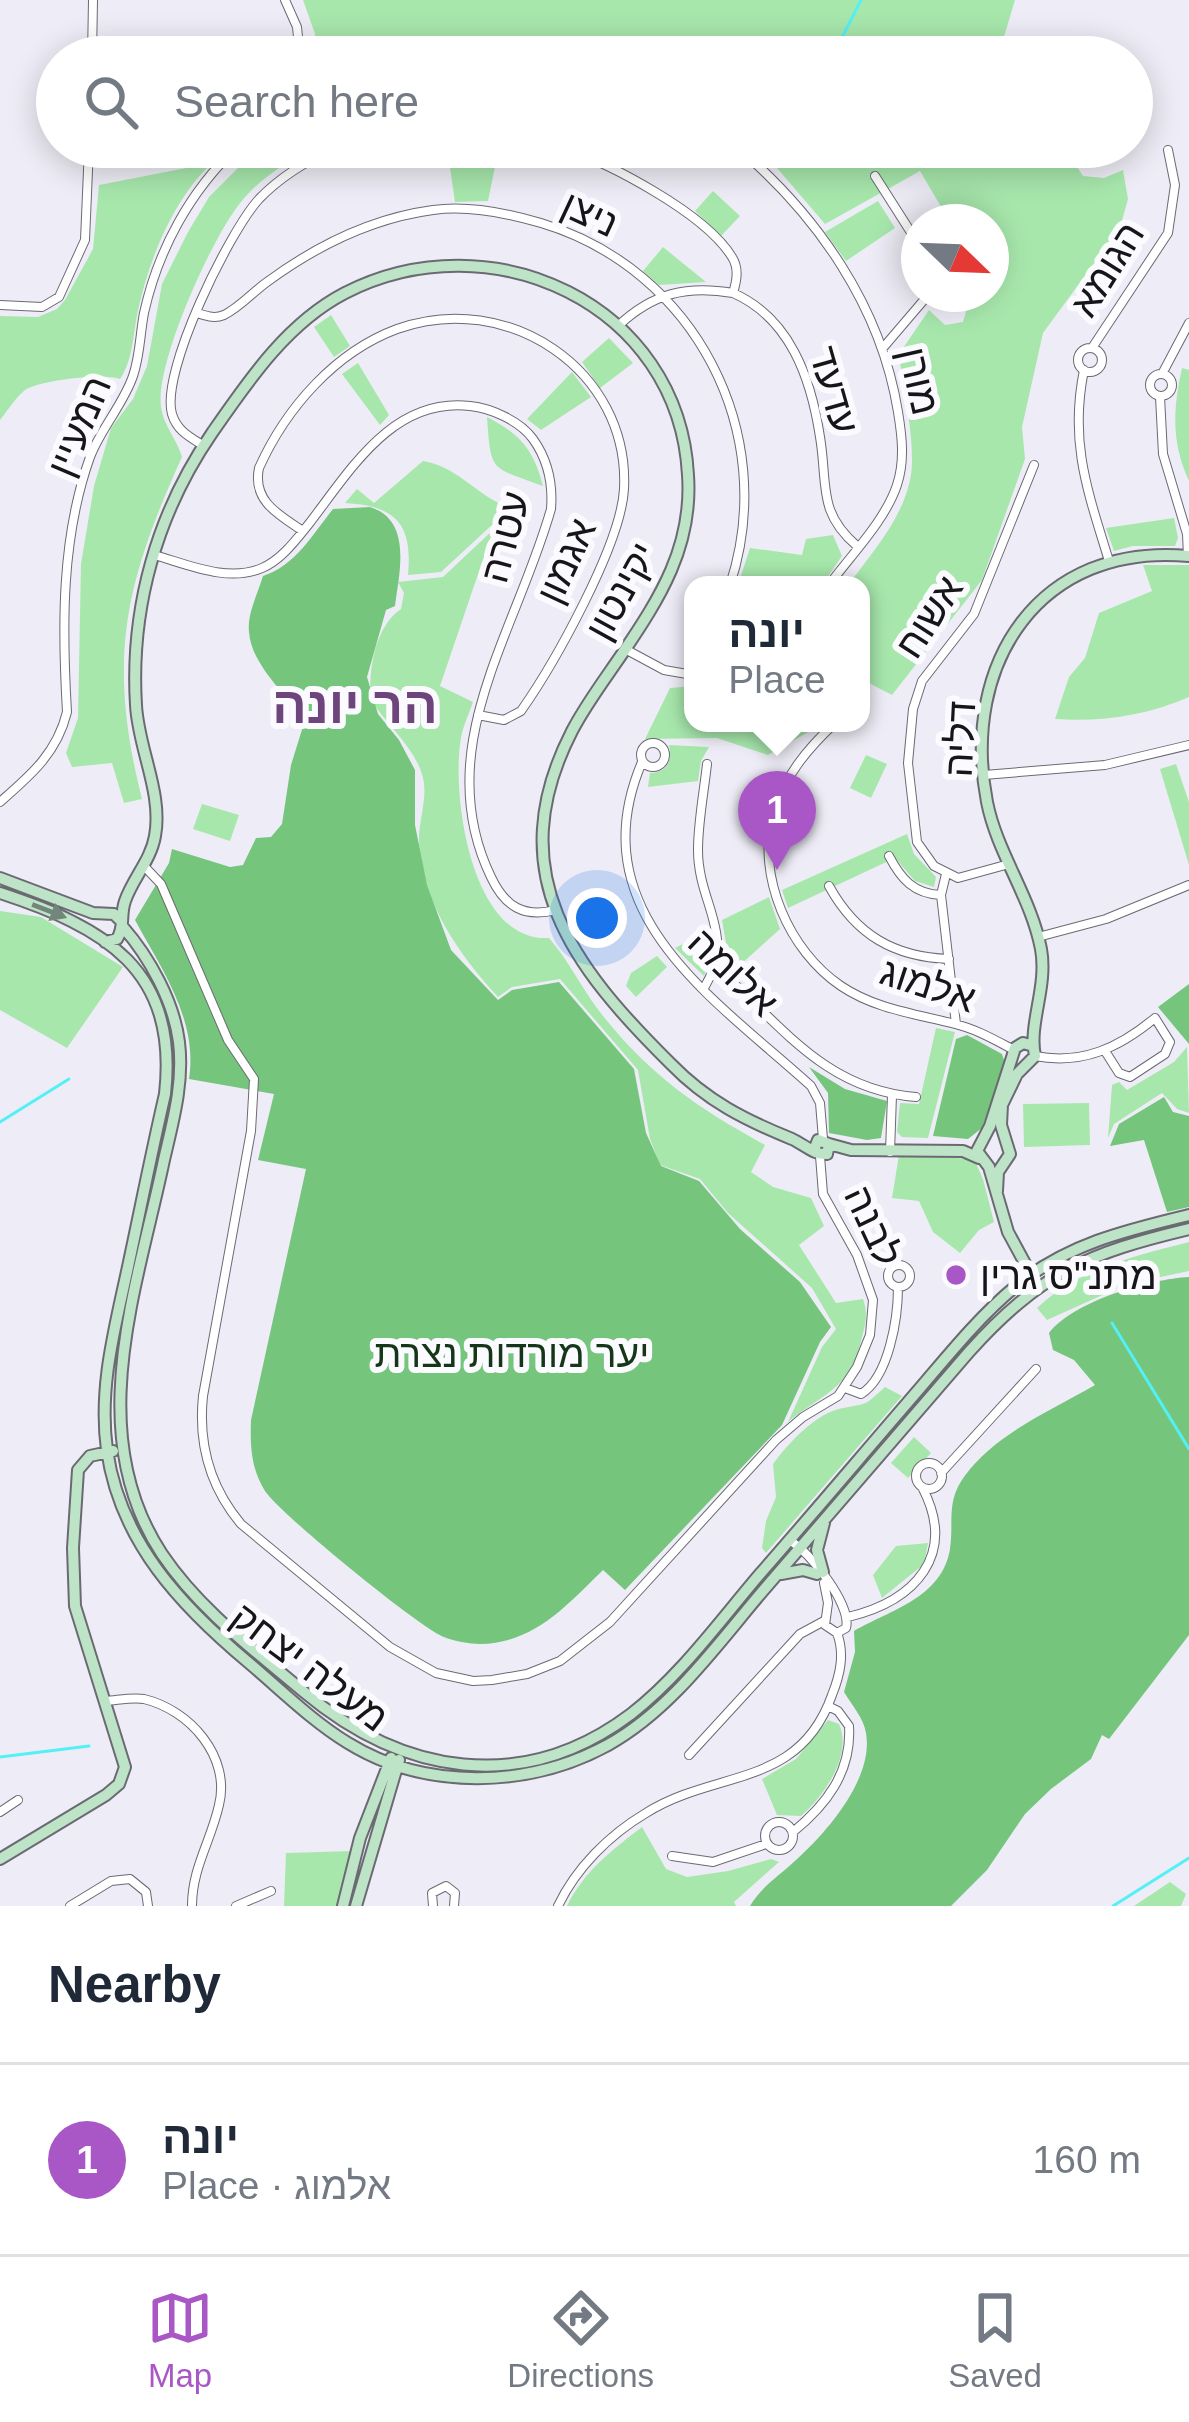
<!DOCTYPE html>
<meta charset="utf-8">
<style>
body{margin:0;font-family:Helvetica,"Noto Sans Hebrew",sans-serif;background:#f6f6f7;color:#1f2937}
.compass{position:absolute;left:901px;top:204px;width:108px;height:108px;border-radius:50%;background:#fff;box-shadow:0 6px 30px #0003;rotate:113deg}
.you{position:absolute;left:597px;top:918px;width:42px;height:42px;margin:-30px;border:9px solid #fff;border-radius:50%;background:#1a73e8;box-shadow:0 0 0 18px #1a73e833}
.badge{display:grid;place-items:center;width:78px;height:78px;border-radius:50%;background:#a957c6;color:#fff;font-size:39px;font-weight:700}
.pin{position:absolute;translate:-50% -99px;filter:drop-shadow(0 3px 6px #0008)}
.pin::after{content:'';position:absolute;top:63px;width:42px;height:36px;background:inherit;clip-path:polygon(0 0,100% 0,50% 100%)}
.popup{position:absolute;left:684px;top:576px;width:186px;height:156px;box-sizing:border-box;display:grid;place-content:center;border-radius:24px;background:#fff;filter:drop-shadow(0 3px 9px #0005);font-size:39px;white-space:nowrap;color:#747a83}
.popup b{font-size:45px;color:#1f2937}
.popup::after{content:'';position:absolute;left:50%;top:100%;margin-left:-24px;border:24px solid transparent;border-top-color:#fff}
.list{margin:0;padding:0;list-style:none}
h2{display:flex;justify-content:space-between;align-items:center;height:156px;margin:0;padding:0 48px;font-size:51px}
h2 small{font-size:39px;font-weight:400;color:#747a83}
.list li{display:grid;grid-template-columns:78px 1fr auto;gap:36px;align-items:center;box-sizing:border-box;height:192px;padding:0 48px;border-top:3px solid #e0e1e3}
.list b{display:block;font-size:45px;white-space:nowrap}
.list p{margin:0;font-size:39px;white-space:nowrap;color:#747a83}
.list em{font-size:39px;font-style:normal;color:#747a83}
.icon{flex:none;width:66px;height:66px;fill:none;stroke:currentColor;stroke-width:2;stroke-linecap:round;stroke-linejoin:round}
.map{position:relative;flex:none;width:1189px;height:1906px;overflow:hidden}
.search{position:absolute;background:#fff;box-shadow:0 6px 30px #0003;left:36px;right:36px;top:36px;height:132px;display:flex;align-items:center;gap:30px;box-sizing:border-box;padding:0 42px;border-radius:66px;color:#747a83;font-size:45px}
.sheet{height:348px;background:#fff}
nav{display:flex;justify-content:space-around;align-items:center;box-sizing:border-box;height:168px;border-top:3px solid #e0e1e3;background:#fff;font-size:33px;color:#747a83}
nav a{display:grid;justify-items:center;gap:6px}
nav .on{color:#a957c6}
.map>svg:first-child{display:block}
</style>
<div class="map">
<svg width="1189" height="1906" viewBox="0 0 1189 1906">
<rect width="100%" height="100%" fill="#eeedf7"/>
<path fill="#a7e7ac" d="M303,0h712l-17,57h-683v-23z
M259,147h56c-27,14 -55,31 -74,55 -29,35 -86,161 -80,205 3,20 16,32 21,50 -58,128 -75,203 -40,342l-18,4 -12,-40 -40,4 -6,-14 12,-35 3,-154 13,-78 17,-58 22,-29 14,-33 15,-82 26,-52 21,-35z
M447,147h52l-11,54 -33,1z
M759,147h305l19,29 21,2 19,-8 5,29 -8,29 -77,105 -21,94 3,32 -43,121 -90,115 -31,-16v-94h-13c27,-36 65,-78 64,-126 0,-34 -9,-71 -13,-105l30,-44 16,15 18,-3 8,-28h20v-72h-41l-30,-51 -95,53z
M212,163c-37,34 -62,94 -73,143 -6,24 -5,53 -19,73 -17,-6 -79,1 -95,11 -9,7 -17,20 -25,30v-104l38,1 19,-8 8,-9 28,-51 6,-64z
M713,191l27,25 -19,20 -26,-25z
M878,201l17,27 -49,33 -21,-29z
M663,247l43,35 -47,3 -16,-14z
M331,315l19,31 -16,11 -20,-30z
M609,338l24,25 -33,25 -18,-26z
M358,363l31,52 -9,10 -38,-51z
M1182,368l7,2v111c-18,-39 -16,-72 -7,-113z
M572,372l19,25 -50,33 -14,-11z
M487,417c33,17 47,33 56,69 -52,-20 -52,-11 -56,-69z
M423,461c32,5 50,30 78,43l-8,20 -52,48 -33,3c5,-52 -13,-69 -63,-72l12,-14 17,14z
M1174,518l4,20 -3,8h-42l-19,5 -8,-23z
M493,530l-53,156 33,16c-4,12 -10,24 -12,36 -10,56 10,205 88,200 21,24 34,53 54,78 49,61 95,92 162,129l-14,27 22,15 38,11 13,28 -25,19 37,58 27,-4c5,14 3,24 -1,38 -11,52 -37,55 -74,85l34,-75 14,-18 -24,-41 -84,-75 -28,-34 -40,-14 -10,-26 -12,-69 -78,-91 -48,8 -14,10c-39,-42 -76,-95 -79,-154 -1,-21 9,-45 4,-65 -6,-28 -37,-54 -52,-78 -3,-29 4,-74 30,-91l3,-16 -6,-11 45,-5z
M833,535l9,21 -20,29h-84l12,-37 52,7 4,-16z
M1143,565h46v132c-43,19 -88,25 -134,22l14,-42 16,-19 14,-45 53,-22z
M693,686v37h131l-56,32 -51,-17 -72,1 25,-51z
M669,745l40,2 -8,14 -3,20 -50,6 2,-14c18,-1 22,-11 19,-28z
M866,755l21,9 -16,34 -21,-10z
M1176,764l13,38v63l-29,-96z
M202,804l37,11 -9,26 -37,-12z
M907,834l7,20 22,23 -2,10 -19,-6 -20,-23 -107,50 -6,-18z
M769,897l11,32 -60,54 8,-28 -6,-35z
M0,911l41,6 82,50 -56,81 -67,-38z
M709,930l4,20 -9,26 -29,-28z
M657,956l10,11 -31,30 -10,-11 5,-13z
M936,1028l19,4 -27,106 -26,-1 -5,-5 3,-29 19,1z
M1187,1047l2,66 -12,-4 -15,-16 -48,31 -6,14 4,-53 7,-3 8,8 47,-28z
M1089,1103l1,42 -66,2 -1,-43z
M899,1155l75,4 9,20 11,43 -15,8 -19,23 -27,-21 -14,-31 -27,-3z
M1189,1242v29l-62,13 -80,36 -10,-12c41,-39 98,-52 152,-66z
M885,1387l17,9 -136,157 -4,-5 4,-27 10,-24 -3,-33c15,-20 42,-51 70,-56 26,-5 21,-2 42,-21z
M914,1437l17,16 -23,25 -17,-15z
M928,1543l-4,21 -42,34 -9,-23 23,-29z
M828,1720l11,4c14,31 -15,72 -38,92l-24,-1 -15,-36 34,-20z
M642,1827l24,42 21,8 41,-6 43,-12 8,3 -45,40 2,4h-169c17,-35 45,-56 75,-79z
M354,1851l-12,55h-58l2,-53z
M1170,1882l16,12 -5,12h-47z"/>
<path fill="#75c57d" d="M370,507c43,13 29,67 25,99l-9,4 -19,67 11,37 21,26 16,30v55l12,60 24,65 47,50 14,-10 47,-8 75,87 12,64 15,33 38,15 41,48 60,53 31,45 -11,15 -38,83 -157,165 -22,-20c-36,35 -68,73 -123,74 -10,0 -27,-3 -36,-7 -24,-9 -165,-124 -179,-146 -14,-22 -15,-46 -14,-71l55,-251 -48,-9 16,-66 -85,-15c9,-59 -27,-109 -54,-159l34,-57 3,-14 58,18 13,-2 13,-27 15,-1 11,-13 9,-59 14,-45c-19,-25 -54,-56 -56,-88 -2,-18 9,-39 14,-56 32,-10 50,-42 70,-67z
M1189,984v60l-31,-37z
M967,1035l35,19 3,9 -23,65 -14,11 -35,-3 23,-97z
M809,1067l36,22 42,12 -6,37 -14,2 -38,-7 -1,-40z
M1164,1097l9,15 16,4v91l-22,5 -23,-72 -34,6 9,-22z
M1189,1277v358l-80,104 -7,-4 -11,24 -40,30 -26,25 -38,56 -36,36h-201c12,-20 29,-30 46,-46 31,-28 78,-82 70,-127 -2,-14 -14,-28 -22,-41l11,-40 -1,-21c36,-21 88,-33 96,-82 4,-28 -4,-47 14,-72 31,-43 86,-66 131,-92l-21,-25 -21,-10 -4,-17c25,-32 101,-54 140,-56z"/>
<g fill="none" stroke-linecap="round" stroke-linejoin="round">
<path stroke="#53f0f5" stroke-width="3" d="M832,57l29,-57
M0,1122l69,-43
M1112,1323l77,126
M0,1757l89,-11
M1113,1906l76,-48"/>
<defs>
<path id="street" d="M285,0l12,27 3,30
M92,57l1,-57
M561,147c48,16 144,66 171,110 7,11 5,23 1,36 57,25 78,85 87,144 8,47 -3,75 37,109
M737,147c80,68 144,159 161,265 4,24 7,49 -1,73 -12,36 -46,70 -68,100
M875,176l44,69
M0,305l42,2 17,-10 26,-57 4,-93
M197,313c10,3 17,6 27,2 15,-7 29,-23 43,-33 49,-36 106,-64 166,-72 35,-5 74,3 108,13 154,46 239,210 189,362
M618,326c35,-33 69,-41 115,-33
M1092,348l76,-115 7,-48 -7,-35
M1078 360a12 12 0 1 1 24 0a12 12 0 1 1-24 0Z
M882,349l47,-55
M1084,370c-15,73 4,122 25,191
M1150 385a11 11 0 1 1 22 0a11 11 0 1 1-22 0Z
M1162,374l27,-51
M1160,397l3,57 24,80 1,22
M204,446c-14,-9 -27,-15 -32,-32 -12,-42 57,-182 87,-215 22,-23 49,-39 78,-52
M303,531c-24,-16 -51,-30 -44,-63 27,-60 76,-116 138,-139 110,-40 233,41 227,160 -3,56 -70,175 -103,222l-17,9 -26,-5
M154,555c33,9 74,28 108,13 19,-8 33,-27 46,-43 42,-54 84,-128 162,-119 21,2 50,15 63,33 15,21 20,45 18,70 -35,124 -122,240 -60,368 14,30 33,41 65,33
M625,649l39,21 29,5
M835,723c-28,26 -51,54 -62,91 -17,62 16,137 68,172 34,23 75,28 114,38 21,5 40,16 59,26
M641 755a12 12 0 1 1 24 0a12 12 0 1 1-24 0Z
M642,762c-64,151 72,236 169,324l9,17 3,36
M984,775l121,-10 84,-20
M0,802c31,-27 57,-49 67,-90 -5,-85 -6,-174 23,-255 11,-29 33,-52 43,-81 7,-20 7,-42 11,-63 14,-63 46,-122 93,-166
M889,856c12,23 25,38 52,39
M1009,864l-51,14 -24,-12 -17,-24 -9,-79 5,-54 9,-28 52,-67 60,-149
M144,866l17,18 67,156 26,39 -3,52 -48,265c-5,48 7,91 38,128l149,123 46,26 37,8 19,-1 35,-6 33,-13 50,-39 166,-182 27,-23 35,-21 19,-29 13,-32 3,-35 -16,-45 -34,-61 -3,-38
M946,874l-5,21 15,129
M829,886c27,49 65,71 120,73
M1038,937l68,-18 83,-34
M730,980c59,55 101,110 186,117
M704,988c33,-54 -6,-83 -6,-138 0,-28 6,-58 9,-86
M1035,1056c47,9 84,-8 120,-38l15,24 -5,12 -35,23 -11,-4 -14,-22
M890,1152l2,-57
M888 1276a11 11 0 1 1 22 0a11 11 0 1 1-22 0Z
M845,1388l16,6c28,-17 37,-76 37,-107
M916 1476a13 13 0 1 1 26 0a13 13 0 1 1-26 0Z
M941,1473l95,-104
M789,1540c22,12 63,66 57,88l-9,5
M824,1583l4,20 -3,22 12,8
M848,1617c67,-16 110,-62 74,-130
M106,1701c13,-1 27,-4 38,-2 46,11 87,58 75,106 -8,36 -27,63 -27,101
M689,1755l111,-121 24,-13
M0,1812l18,-12
M765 1836a14 14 0 1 1 28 0a14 14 0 1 1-28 0Z
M793,1832c33,-27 59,-60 56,-106l-11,-15 -10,-5
M672,1856l41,6 53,-18
M70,1906l41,-25 19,-2 16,13 2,14
M236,1906l35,-15
M433,1906l-1,-13 14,-7 9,7 -1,13
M558,1906c18,-38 51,-71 88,-93 70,-44 153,-24 186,-118 8,-20 13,-41 5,-62"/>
<path id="secondary" d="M0,878l93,35 21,1 8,8
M0,893c104,34 179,76 165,201 -13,56 -24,112 -36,168 -13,62 -31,124 -22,188 13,92 74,156 142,213 32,27 63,58 99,80 78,48 181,45 260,2 63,-35 108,-99 154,-153 69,-80 138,-160 207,-240 71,-79 119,-99 220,-123
M123,927c27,31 51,75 56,115 5,41 -6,79 -15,118 -27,129 -82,273 -2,394 37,55 91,95 142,138 98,82 218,104 327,22 49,-38 88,-92 128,-139 50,-57 99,-115 149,-173 35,-40 67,-82 108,-116 51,-42 111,-56 173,-71
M105,942l12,-3c8,-12 3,-24 8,-38 8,-23 26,-41 30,-65 8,-43 -17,-88 -19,-131 -6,-97 21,-192 76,-272 36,-52 75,-110 133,-140 146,-75 334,11 343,182 5,71 -28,123 -66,179 -17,25 -36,50 -50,77 -73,142 1,236 99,333 36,37 74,56 121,75 13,6 22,16 35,15l2,-10 -11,-4 -4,10
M1030,1045l-7,-2 -8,5 -25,78 -13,25 12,16 19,65 26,48
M829,1144l22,6 112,1 16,7
M997,1191l1,-19 12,-18 -9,-29 1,-20 15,-31 18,-18c-7,-32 13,-69 6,-107 -10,-52 -44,-96 -54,-147 -27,-139 53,-260 202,-246
M823,1572l-6,-22 7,-27
M781,1574l22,-4 14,4
M0,1859l106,-64 13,-11 6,-17 -50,-161 -2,-58 5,-78 12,-14 23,-5
M343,1906l17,-68 31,-80
M356,1906l43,-146"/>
</defs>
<use href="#street" stroke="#6b6a73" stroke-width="10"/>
<use href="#secondary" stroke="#6b6a73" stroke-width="14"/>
<use href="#street" stroke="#fff" stroke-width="8"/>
<use href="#secondary" stroke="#bde4c7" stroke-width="10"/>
</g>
<defs><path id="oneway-solid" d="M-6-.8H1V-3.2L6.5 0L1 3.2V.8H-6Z" transform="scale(3)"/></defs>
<use fill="#728779" href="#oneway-solid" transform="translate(49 911) rotate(21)"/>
<circle fill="#a957c6" stroke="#fbfbff" stroke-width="4.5" cx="956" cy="1275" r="12"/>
<g text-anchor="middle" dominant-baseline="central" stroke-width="12" stroke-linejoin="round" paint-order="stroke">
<g font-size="39" fill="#161619" stroke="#fbfbff">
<text transform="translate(590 214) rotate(25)">ניצן</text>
<text transform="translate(1107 269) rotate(-58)">הגומא</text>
<text transform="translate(919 381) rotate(77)">מורן</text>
<text transform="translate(834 390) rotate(74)">עדעד</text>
<text transform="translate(79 426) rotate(-67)">המעיין</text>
<text transform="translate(505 537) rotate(-75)">עטרה</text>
<text transform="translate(566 561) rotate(-65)">אגמון</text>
<text transform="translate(621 591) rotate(-61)">יקינטון</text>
<text transform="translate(929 617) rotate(-57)">אשוח</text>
<text transform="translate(960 739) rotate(-87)">דליה</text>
<text transform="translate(733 972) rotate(44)">אלומה</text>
<text transform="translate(928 985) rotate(18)">אלמוג</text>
<text transform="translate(873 1226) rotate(65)">לבנה</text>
<text transform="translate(310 1667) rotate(37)">מעלה יצחק</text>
</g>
<g font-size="39" fill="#161619" stroke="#fbfbff" text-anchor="start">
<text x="980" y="1275">מתנ"ס גרין</text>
</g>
<g font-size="39" fill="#153619" stroke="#fbfbff">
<text x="512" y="1353">יער מורדות נצרת</text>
</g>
<g font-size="51" font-weight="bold" fill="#6d447c" stroke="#fbfbff">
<text x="355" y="705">הר יונה</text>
</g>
</g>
</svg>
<svg class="compass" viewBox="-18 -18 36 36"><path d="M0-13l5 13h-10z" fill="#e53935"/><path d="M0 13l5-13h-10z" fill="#747a83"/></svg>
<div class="you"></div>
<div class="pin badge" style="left:777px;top:870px">1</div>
<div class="popup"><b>יונה</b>Place</div>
<div class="search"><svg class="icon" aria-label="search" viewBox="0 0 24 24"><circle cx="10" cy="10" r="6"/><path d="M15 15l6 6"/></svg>Search here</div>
</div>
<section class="sheet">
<h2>Nearby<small></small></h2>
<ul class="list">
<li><span class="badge">1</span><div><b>יונה</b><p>Place · אלמוג</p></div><em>160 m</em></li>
</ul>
</section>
<nav>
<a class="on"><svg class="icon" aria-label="map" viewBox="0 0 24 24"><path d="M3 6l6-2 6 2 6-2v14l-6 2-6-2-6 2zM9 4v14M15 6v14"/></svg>Map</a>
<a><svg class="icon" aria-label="directions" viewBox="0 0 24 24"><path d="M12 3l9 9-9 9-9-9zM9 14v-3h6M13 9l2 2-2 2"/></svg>Directions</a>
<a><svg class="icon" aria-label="saved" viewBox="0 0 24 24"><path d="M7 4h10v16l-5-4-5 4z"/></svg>Saved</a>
</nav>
